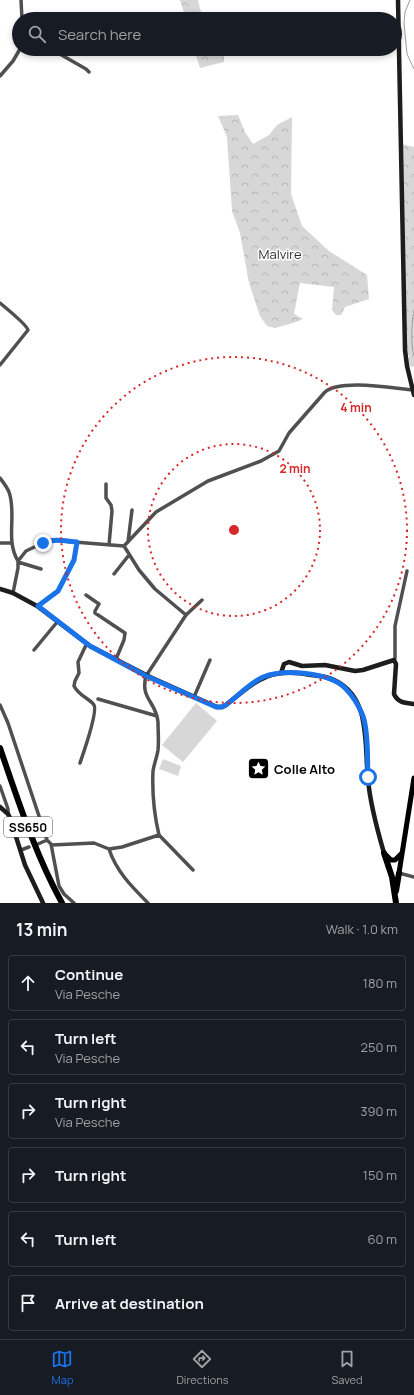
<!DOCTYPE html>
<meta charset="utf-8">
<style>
body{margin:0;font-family:Manrope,sans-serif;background:#242831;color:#f1f3f6}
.stop{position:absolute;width:12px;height:12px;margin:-9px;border:3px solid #1a73e8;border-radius:50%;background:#fff}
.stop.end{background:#1a73e8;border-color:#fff;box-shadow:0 1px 4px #0008}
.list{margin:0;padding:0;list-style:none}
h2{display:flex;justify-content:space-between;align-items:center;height:52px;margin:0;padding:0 16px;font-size:17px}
h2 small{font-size:13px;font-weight:400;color:#9ea1a6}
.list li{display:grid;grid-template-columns:26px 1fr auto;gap:12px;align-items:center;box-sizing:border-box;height:56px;margin:0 8px 8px;padding:0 8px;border:1px solid #363941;border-radius:4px}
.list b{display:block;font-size:15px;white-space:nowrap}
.list p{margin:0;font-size:13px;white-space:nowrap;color:#9ea1a6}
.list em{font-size:13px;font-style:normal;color:#9ea1a6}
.icon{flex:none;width:22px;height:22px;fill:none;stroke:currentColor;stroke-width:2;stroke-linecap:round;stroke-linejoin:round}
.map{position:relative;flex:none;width:414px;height:903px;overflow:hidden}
.search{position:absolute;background:#171b24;box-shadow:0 2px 6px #0003;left:12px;right:12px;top:12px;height:44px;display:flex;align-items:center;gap:10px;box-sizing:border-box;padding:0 14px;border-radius:22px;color:#9ea1a6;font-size:15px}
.sheet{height:436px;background:#171b24}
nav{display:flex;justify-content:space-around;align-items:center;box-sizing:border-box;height:56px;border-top:1px solid #363941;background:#171b24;font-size:11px;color:#9ea1a6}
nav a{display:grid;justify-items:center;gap:2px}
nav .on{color:#1a73e8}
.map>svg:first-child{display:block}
</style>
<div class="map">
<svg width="414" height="903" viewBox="0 0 414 903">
<defs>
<pattern id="forest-crowns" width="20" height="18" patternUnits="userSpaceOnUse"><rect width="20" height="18" fill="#d7d7d7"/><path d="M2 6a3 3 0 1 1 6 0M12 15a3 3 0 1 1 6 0" fill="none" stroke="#b7b7b7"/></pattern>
</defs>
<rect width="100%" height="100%" fill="#fff"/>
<path fill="url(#forest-crowns)" d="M180,0h18l2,9 5,10h-19z
M194,49h31l2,2 -3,2v9l-24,6z
M238,115l7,17 8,12 16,-9 8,-10 15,-8 -1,77 11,32 27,25 38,24 2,24 -24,8 -4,8h-5l-4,-5 2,-23 -34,-4 -6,31 9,5 -10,4 -18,5 -8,-2 -7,-10 -11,-33 -9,-50 -8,-22 -5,-74 -9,-21z
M401,144l13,3v164l-2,3h2v53l-7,-1 -1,-4 4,-6 -4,-1z"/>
<path fill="#d7d7d7" d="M196,703l21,18 -34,41 -21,-17z
M163,759l18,7 -3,10 -19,-7z"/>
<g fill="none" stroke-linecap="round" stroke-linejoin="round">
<path stroke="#9e9e9e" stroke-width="1" d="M410,0l-5,12 -1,11 3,31 7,15
M414,310c-2,8 -4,37 0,45"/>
<path stroke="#505050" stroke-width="3.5" d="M21,0l1,19
M51,49l35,20 3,3
M0,76l13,-15 7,-12
M0,303c6,5 27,22 28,27l-28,35
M0,478c3,4 7,9 9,14 8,22 -4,48 9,69
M106,484v14l5,7 1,6 -3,34
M128,542l4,-32
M0,543h12
M124,546l15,24 16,19 31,26
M18,562l23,7
M114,574l15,-19
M13,593l5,-25v-7l8,-10 23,-11 75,6 32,-34 52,-31 53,-20 18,-10 10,-18 36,-41c16,-13 66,-4 88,-2
M86,595l13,9 -4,7v2l30,20 -1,7 -8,19
M37,606l21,-15 16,-31 3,-18
M34,650l24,-29
M394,660l1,-2v-32l12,-55
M194,697l16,-37
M98,699l59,17
M0,705l8,18 39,117
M80,763c3,-9 18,-51 14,-58 -5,-7 -15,-9 -20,-19l1,-5 4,-8 -1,-11 9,-19
M0,786l8,23v5
M159,835l34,35
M38,844l9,-4 5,5 42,-2 15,6 13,-2 37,-12c-5,-21 -7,-42 -6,-64 1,-7 4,-14 5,-21 1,-9 0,-19 0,-28 -2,-21 -18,-23 -12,-46l40,-61 16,-15
M51,844l8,42 5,8 10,9
M109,849c7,22 23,38 39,54
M21,850l8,-3
M399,873l15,4"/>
<path stroke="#1d1d1d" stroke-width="4.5" d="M398,0l7,350 2,16 7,29
M0,589l13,4 24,13 53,40 60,31 67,30h5l4,-2c31,-25 43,-38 85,-30 6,1 12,1 18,3 43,15 35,65 39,101 2,25 9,50 16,74
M281,673l3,-9 5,-2 13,4 23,-1 30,6 8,-1 31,-10 2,4 -2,30c4,9 11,9 20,10
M0,807l8,7 2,4 15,47 18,38"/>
<path stroke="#000" stroke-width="5" d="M386,855l5,5h4l7,-7
M399,873l15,-95"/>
<path stroke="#000" stroke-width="6" d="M0,748c18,52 35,106 62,155
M384,853l8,24 4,26
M396,891l3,-18"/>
</g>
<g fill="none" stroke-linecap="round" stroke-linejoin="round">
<path stroke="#1a73e8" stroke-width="5" d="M43,543c11,-5 22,-2 34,-1l-3,18 -16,31 -20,15 52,40 56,30 70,31h6l4,-2c12,-9 24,-22 37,-28 21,-8 66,-5 82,11 8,8 14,18 18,28 6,18 4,43 5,61"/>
</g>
<g fill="none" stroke="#d62828" stroke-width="2" stroke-dasharray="2 4">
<circle cx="234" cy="530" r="86"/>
<circle cx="234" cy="530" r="173"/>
</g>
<defs>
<symbol id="sight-square" viewBox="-11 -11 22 22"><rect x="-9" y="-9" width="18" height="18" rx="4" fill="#000" stroke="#fff"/><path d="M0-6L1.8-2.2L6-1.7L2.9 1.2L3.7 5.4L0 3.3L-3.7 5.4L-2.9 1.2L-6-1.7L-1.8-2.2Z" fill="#fff"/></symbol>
</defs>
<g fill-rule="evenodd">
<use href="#sight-square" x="246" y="756" width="25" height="25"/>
</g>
<g text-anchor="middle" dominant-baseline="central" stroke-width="3" stroke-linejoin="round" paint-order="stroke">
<rect fill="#fff" stroke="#4c4c4c" stroke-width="1" x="4" y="817" width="48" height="20" rx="3"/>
<g font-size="12" font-weight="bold" fill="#000">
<text x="28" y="827">SS650</text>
</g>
<g font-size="13" fill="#2e2e2e" stroke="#fff">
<text x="280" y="254">Malvire</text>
</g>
<g font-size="13" font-weight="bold" fill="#000" stroke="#fff" text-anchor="start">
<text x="274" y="769">Colle Alto</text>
</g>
</g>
<circle cx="234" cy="530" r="6" fill="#d62828" stroke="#fff" stroke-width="2"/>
<g font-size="12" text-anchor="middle" font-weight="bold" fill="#d62828" stroke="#fff" stroke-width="3" stroke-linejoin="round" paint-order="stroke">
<text x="356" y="412">4 min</text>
<text x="295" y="473">2 min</text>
</g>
</svg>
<div class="stop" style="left:368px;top:777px"></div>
<div class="stop end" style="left:43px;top:543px"></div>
<div class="search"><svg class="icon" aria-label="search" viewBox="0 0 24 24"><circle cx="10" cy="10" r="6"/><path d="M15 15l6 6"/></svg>Search here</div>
</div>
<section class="sheet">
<h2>13 min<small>Walk · 1.0 km</small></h2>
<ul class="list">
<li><svg class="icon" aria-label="ahead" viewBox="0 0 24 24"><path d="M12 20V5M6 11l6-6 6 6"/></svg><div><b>Continue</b><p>Via Pesche</p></div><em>180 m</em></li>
<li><svg class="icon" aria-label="left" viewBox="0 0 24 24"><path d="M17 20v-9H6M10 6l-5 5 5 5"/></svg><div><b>Turn left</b><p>Via Pesche</p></div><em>250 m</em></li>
<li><svg class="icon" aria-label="right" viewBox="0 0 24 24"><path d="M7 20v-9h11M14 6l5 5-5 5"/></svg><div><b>Turn right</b><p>Via Pesche</p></div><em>390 m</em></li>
<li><svg class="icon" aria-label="right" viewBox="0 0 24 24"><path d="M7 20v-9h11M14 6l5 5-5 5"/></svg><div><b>Turn right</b></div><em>150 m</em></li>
<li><svg class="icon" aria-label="left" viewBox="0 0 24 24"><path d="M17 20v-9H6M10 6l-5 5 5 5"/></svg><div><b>Turn left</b></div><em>60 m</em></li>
<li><svg class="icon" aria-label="arrive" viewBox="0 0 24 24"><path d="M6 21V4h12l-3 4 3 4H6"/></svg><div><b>Arrive at destination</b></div></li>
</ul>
</section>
<nav>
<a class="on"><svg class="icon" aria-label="map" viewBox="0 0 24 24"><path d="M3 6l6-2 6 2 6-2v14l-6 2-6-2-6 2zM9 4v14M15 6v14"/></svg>Map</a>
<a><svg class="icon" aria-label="directions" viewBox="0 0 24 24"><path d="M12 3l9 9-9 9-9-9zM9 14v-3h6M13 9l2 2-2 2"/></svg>Directions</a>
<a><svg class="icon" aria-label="saved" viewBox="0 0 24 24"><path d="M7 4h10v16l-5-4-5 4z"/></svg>Saved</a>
</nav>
